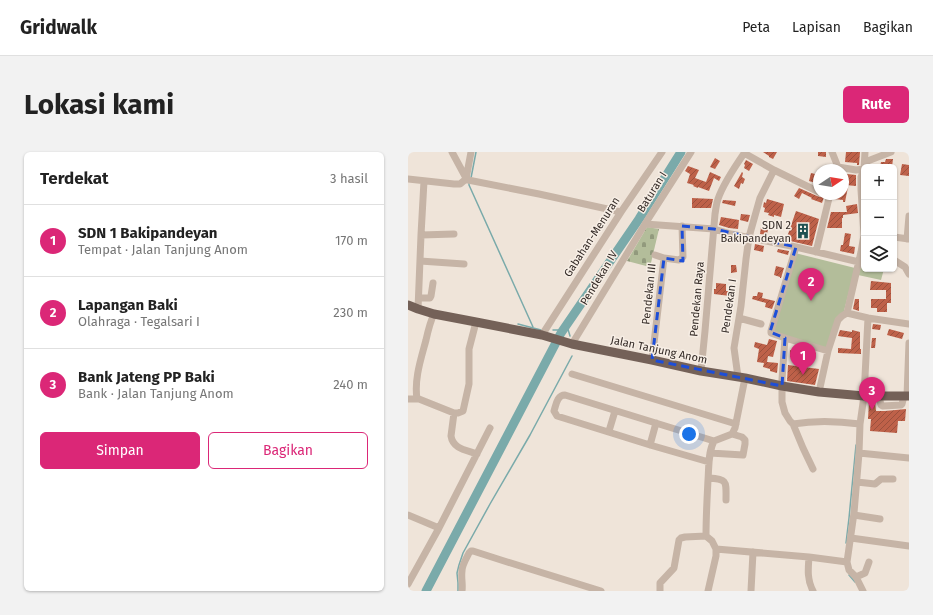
<!DOCTYPE html>
<html lang="id">
<meta charset="utf-8">
<style>
body{margin:0;font-family:"Fira Sans",sans-serif;background:#f2f2f2;color:#222}
.controls{position:absolute;right:12px;top:12px;display:grid;overflow:hidden;border-radius:6px;box-shadow:0 1px 3px #0004}
.controls button{width:36px;height:36px;display:grid;place-items:center;padding:0;border:0;border-bottom:1px solid #e0e0e0;background:#fff;color:#222;font:20px sans-serif}
.compass{position:absolute;left:405px;top:12px;width:36px;height:36px;border-radius:50%;background:#fff;box-shadow:0 1px 3px #0004;rotate:78deg}
.you{position:absolute;left:281px;top:282px;width:14px;height:14px;margin:-10px;border:3px solid #fff;border-radius:50%;background:#1a73e8;box-shadow:0 0 0 6px #1a73e833}
.badge{display:grid;place-items:center;width:26px;height:26px;border-radius:50%;background:#db2777;color:#fff;font-size:13px;font-weight:700}
.pin{position:absolute;translate:-50% -33px;filter:drop-shadow(0 1px 2px #0008)}
.pin::after{content:'';position:absolute;top:21px;width:14px;height:12px;background:inherit;clip-path:polygon(0 0,100% 0,50% 100%)}
.list{margin:0;padding:0;list-style:none}
h2{display:flex;justify-content:space-between;align-items:center;height:52px;margin:0;padding:0 16px;font-size:17px}
h2 small{font-size:13px;font-weight:400;color:#767676}
.list li{display:grid;grid-template-columns:26px 1fr auto;gap:12px;align-items:center;box-sizing:border-box;height:72px;padding:0 16px;border-top:1px solid #e0e0e0}
.list b{display:block;font-size:15px;white-space:nowrap}
.list p{margin:0;font-size:13px;white-space:nowrap;color:#767676}
.list em{font-size:13px;font-style:normal;color:#767676}
.actions{display:flex;gap:8px;padding:12px 16px}
.actions a{flex:1;padding:9px 0;border:1px solid #db2777;border-radius:6px;text-align:center;font-size:14px;color:#db2777}
.actions .main{background:#db2777;color:#fff}
.icon{flex:none;width:22px;height:22px;fill:none;stroke:currentColor;stroke-width:2;stroke-linecap:round;stroke-linejoin:round}
.map{position:relative;flex:none;width:501px;height:439px;overflow:hidden;border-radius:6px}
header{display:flex;align-items:center;gap:24px;box-sizing:border-box;height:56px;padding:0 20px;background:#fff;border-bottom:1px solid #e0e0e0}
header strong{font-size:19px}
nav{display:flex;gap:22px;margin-inline-start:auto;font-size:14px}
.intro{display:flex;align-items:center;justify-content:space-between;box-sizing:border-box;height:96px;padding:0 24px}
h1{margin:0;font-size:28px}
.button{padding:10px 18px;border-radius:6px;background:#db2777;color:#fff;font-size:14px;font-weight:700}
main{display:flex;gap:24px;padding:0 24px}
aside{flex:1;background:#fff;border-radius:6px;box-shadow:0 1px 3px #0004}
.map>svg:first-child{display:block}
</style>
<header>
<strong>Gridwalk</strong>
<nav><a>Peta</a><a>Lapisan</a><a>Bagikan</a></nav>
</header>
<div class="intro"><h1>Lokasi kami</h1><a class="button">Rute</a></div>
<main>
<aside>
<h2>Terdekat<small>3 hasil</small></h2>
<ul class="list">
<li><span class="badge">1</span><div><b>SDN 1 Bakipandeyan</b><p>Tempat · Jalan Tanjung Anom</p></div><em>170 m</em></li>
<li><span class="badge">2</span><div><b>Lapangan Baki</b><p>Olahraga · Tegalsari I</p></div><em>230 m</em></li>
<li><span class="badge">3</span><div><b>Bank Jateng PP Baki</b><p>Bank · Jalan Tanjung Anom</p></div><em>240 m</em></li>
</ul>
<div class="actions"><a class="main">Simpan</a><a>Bagikan</a></div>
</aside>
<div class="map">
<svg width="501" height="439" viewBox="0 0 501 439">
<defs>
<pattern id="cemetery-stones" width="16" height="16" patternUnits="userSpaceOnUse"><rect width="16" height="16" fill="#b3bd9a"/><path d="M2 7V4a2 2 0 0 1 4 0v3zM10 15v-3a2 2 0 0 1 4 0v3z" fill="#929a7d"/></pattern>
<pattern id="building-hatch" width="6" height="6" patternUnits="userSpaceOnUse"><rect width="6" height="6" fill="#be6149"/><path d="M-1 1l2-2M0 6l6-6M5 7l2-2" fill="none" stroke="#9b503d"/></pattern>
</defs>
<rect width="100%" height="100%" fill="#efe4d9"/>
<path fill="url(#cemetery-stones)" d="M239,75l12,2 -9,38 -23,-6z"/>
<path fill="#b3bd9a" d="M387,101l60,15 -11,43 -19,40 -53,-16z
M454,111h2v6h20l-3,11 -23,-5z"/>
<g fill="none" stroke-linecap="round" stroke-linejoin="round">
<path stroke="#7aaaaa" stroke-width="1.5" d="M63,26l5,-26
M61,31v2l64,142
M110,172l23,6
M159,174l3,10
M145,178h11
M438,391l3,-25 7,-73
M441,423l6,7
M50,439v-8l-1,-10 2,-8 4,-12 27,-49 40,-69 42,-79"/>
<path stroke="#7aaaaa" stroke-width="9" d="M18,439l135,-258 78,-114 42,-67"/>
</g>
<path fill="url(#building-hatch)" d="M355,0h14l-4,7 -4,-2v-1z
M410,0h8v5l-8,-1z
M438,0h14l-1,13h-2v-2l-12,-1z
M307,6l5,3 -5,8 -5,-2z
M478,7h7l-1,8h-12l1,-5h4z
M338,8l7,4 -4,7 -5,-3 1,-3 -1,-1z
M494,12l7,1v11l-9,-1z
M280,14l11,4 -4,8 11,4 4,-10 11,5 -2,4 -5,-3 -5,13 -11,-4v1l-5,-2 1,-1 -7,-2 3,-9 -5,-3z
M334,20l1,1 -1,4 3,2 -2,5 -2,-1 -2,6 -5,-3z
M403,21l8,2v9l-10,-3z
M439,22l9,1v11l-11,-1z
M435,34l5,1 -3,15h-2v-2l-9,-1 1,-5h8z
M391,36l18,8 3,1 2,-1 2,1 -2,6 -11,-4 1,-1 -10,-5 -3,6 -5,-3z
M284,46l21,1 -2,9h-19z
M359,47l17,5 -3,13 -7,-2v2l-6,-2 1,-2 -5,-1 1,-4 -2,-1 1,-5 2,1z
M315,48l13,1 -1,5 -13,-3z
M449,52l1,9 -15,2v3h-1v10h-15l4,-16h16l-1,-6z
M388,59l23,8 -7,27 -26,-6z
M333,62l9,1 -2,7 -8,-2z
M313,65l18,3 -1,9 -9,-1 -10,-3z
M353,75l7,2 -1,6 -7,-1z
M437,81l6,1 -2,12 6,1 -1,7 -14,-3 1,-6h2z
M347,92l9,2 -1,6 -9,-2z
M370,97l11,2 -1,4 -11,-3z
M323,113h5l1,7 -6,1z
M368,114l8,2 -3,10h-1v-1l-6,-2z
M463,129l20,2v20h-4v9h-10v-4h-6v-9h15v-9h-16z
M308,131l10,1v7h5l-1,5 -16,-2v-5h2z
M350,140l5,1 -1,5 13,3 -3,8 -7,-2 1,-4 -14,-4 1,-3h4z
M447,147h4v12l-6,-2z
M465,172l8,1 -1,5 -8,-1z
M481,177l15,4 -2,6 -15,-4z
M432,178l12,2v-2l8,2v17h1v5l-23,-1v-5l13,1 1,-11 -14,-2z
M464,186h4l-1,10h-4z
M361,187l8,2 -4,16 -5,-1 -1,6 11,1 -1,10 -7,-2v-2l-7,-2 1,-4 -7,-1 2,-13 -5,-2 1,-5 12,3z
M382,198l8,1v7l-8,-1z
M402,199l6,2 -1,7 -6,-1z
M380,213l31,4 -4,16 -28,-4z
M461,250h6l1,9h9l21,-2 -1,12h-7l-1,12 -27,-2 1,-12h-3z"/>
<g fill="none" stroke-linecap="round" stroke-linejoin="round">
<path stroke="#c6b4a6" stroke-width="7" d="M44,0l14,26
M424,0l6,15 -1,3
M336,1l30,17 45,22
M457,10l26,-10
M430,15l18,3 8,-1
M0,27l46,5h6l6,-5 2,1 71,14 82,18
M58,27l5,-27
M237,72l69,5 17,5 65,13 63,15
M13,83l33,-1
M486,85l15,2
M499,87l2,-23
M388,95l-25,84v2l14,5 43,13 10,-31 4,-4 5,-3
M408,100l14,-58
M247,103l9,3
M486,108l11,7 4,7
M12,109l44,3
M11,146h11l1,-2 2,-13
M10,157l3,-74 3,-54
M331,166l22,6
M460,166l41,6
M134,183l79,-123 41,-60
M377,186l-3,41v23l3,11 5,8 3,3c23,-4 45,-3 67,0
M164,192l73,-120 46,-72
M244,208l12,-102 15,2 4,-3 -1,-31
M293,219l4,-40 10,-117c1,-5 1,-10 3,-15 5,-15 18,-34 27,-47
M164,222l164,50
M330,225l-4,-29 7,-42 5,-47 3,-22 11,-39 14,-28
M337,226l-10,50 -3,6 -18,7c-6,11 -5,26 -6,39 -1,19 -2,37 -2,56l6,5 4,8 93,8 38,5
M411,240l9,-41
M471,244l2,9 2,1 18,-1 1,-1 2,-8
M499,244l2,-53
M0,247h11l35,14h4l5,-2 6,-27v-35l7,-27
M9,247c-3,-20 4,-40 9,-59 2,-9 4,-18 8,-26
M46,261l-3,23c2,13 15,14 26,18
M385,272l10,24 10,21
M201,279l6,-20
M242,293l6,-22
M302,301l33,2 2,-11v-4l-3,-3 -10,-3
M451,301l50,5
M301,310l-59,-17 -93,-29 -3,-5c2,-6 3,-16 11,-16l149,46
M301,326c19,1 17,4 17,22
M449,330l18,2 6,-5h12
M0,363l31,13
M446,363l26,4
M443,386l58,8
M401,405c-1,12 -2,23 4,34
M448,425l9,-4 4,-11
M0,432l31,-56 51,-100
M54,439c1,-7 -1,-13 0,-20 0,-6 4,-12 7,-18l2,-2h2l28,9 100,31
M252,439v-8l14,-15 5,-28 2,-2 4,-1 21,-1
M300,439l8,-35v-7
M343,439l2,-39
M455,439l-7,-14 -7,-7 -2,-8 7,-49 5,-60 1,-29 4,-28 4,-78 -21,-5 14,-61 3,-17 -3,-45v-13l3,-8 1,-17"/>
<path stroke="#746158" stroke-width="9" d="M0,153l10,4 16,5 42,8 66,13 30,9 80,16 49,11 44,7 37,8 37,6 45,4h45"/>
</g>
<path fill="none" stroke="#1d4ed8" stroke-width="3" stroke-dasharray="8 5" stroke-linejoin="round" d="M274,74l32,3 82,18 -26,85 15,6 -3,48 -130,-26 12,-102 19,3z"/>
<defs>
<symbol id="building-bare" viewBox="-9 -9 18 18"><path d="M-4-6H4V6H1V3H-1V6H-4ZM-2.5-4.3h1.7v1.8h-1.7ZM.8-4.3h1.7v1.8H.8ZM-2.5-1h1.7V.8h-1.7ZM.8-1h1.7V.8H.8Z" fill="#1f5051" stroke="#f7eee5" stroke-width="2.5" paint-order="stroke"/></symbol>
</defs>
<g fill-rule="evenodd">
<use href="#building-bare" x="384" y="68" width="22" height="22"/>
</g>
<g text-anchor="middle" dominant-baseline="central" stroke-width="3" stroke-linejoin="round" paint-order="stroke">
<g font-size="11" fill="#332a26" stroke="#f7eee5">
<text transform="translate(244 40) rotate(-58)">Baturan I</text>
<text transform="translate(184 85) rotate(-57)">Gabahan-Menuran</text>
<text transform="translate(191 126) rotate(-59)">Pendekan IV</text>
<text transform="translate(241 142) rotate(-84)">Pendekan III</text>
<text transform="translate(289 147) rotate(-85)">Pendekan Raya</text>
<text transform="translate(321 154) rotate(-82)">Pendekan I</text>
<text transform="translate(251 198) rotate(12)">Jalan Tanjung Anom</text>
</g>
<g font-size="11" fill="#332a26" stroke="#f7eee5" text-anchor="end">
<text x="383" y="73">SDN 2<tspan x="383" dy="13">Bakipandeyan</tspan></text>
</g>
</g>
</svg>
<div class="controls">
<button>+</button>
<button>−</button>
<button><svg class="icon" aria-label="layers" viewBox="0 0 24 24"><path d="M12 4l9 5-9 5-9-5zM3 14l9 5 9-5"/></svg></button>
</div>
<svg class="compass" viewBox="-18 -18 36 36"><path d="M0-13l5 13h-10z" fill="#e53935"/><path d="M0 13l5-13h-10z" fill="#767676"/></svg>
<div class="you"></div>
<div class="pin badge" style="left:395px;top:223px">1</div>
<div class="pin badge" style="left:403px;top:149px">2</div>
<div class="pin badge" style="left:464px;top:258px">3</div>
</div>
</main>
